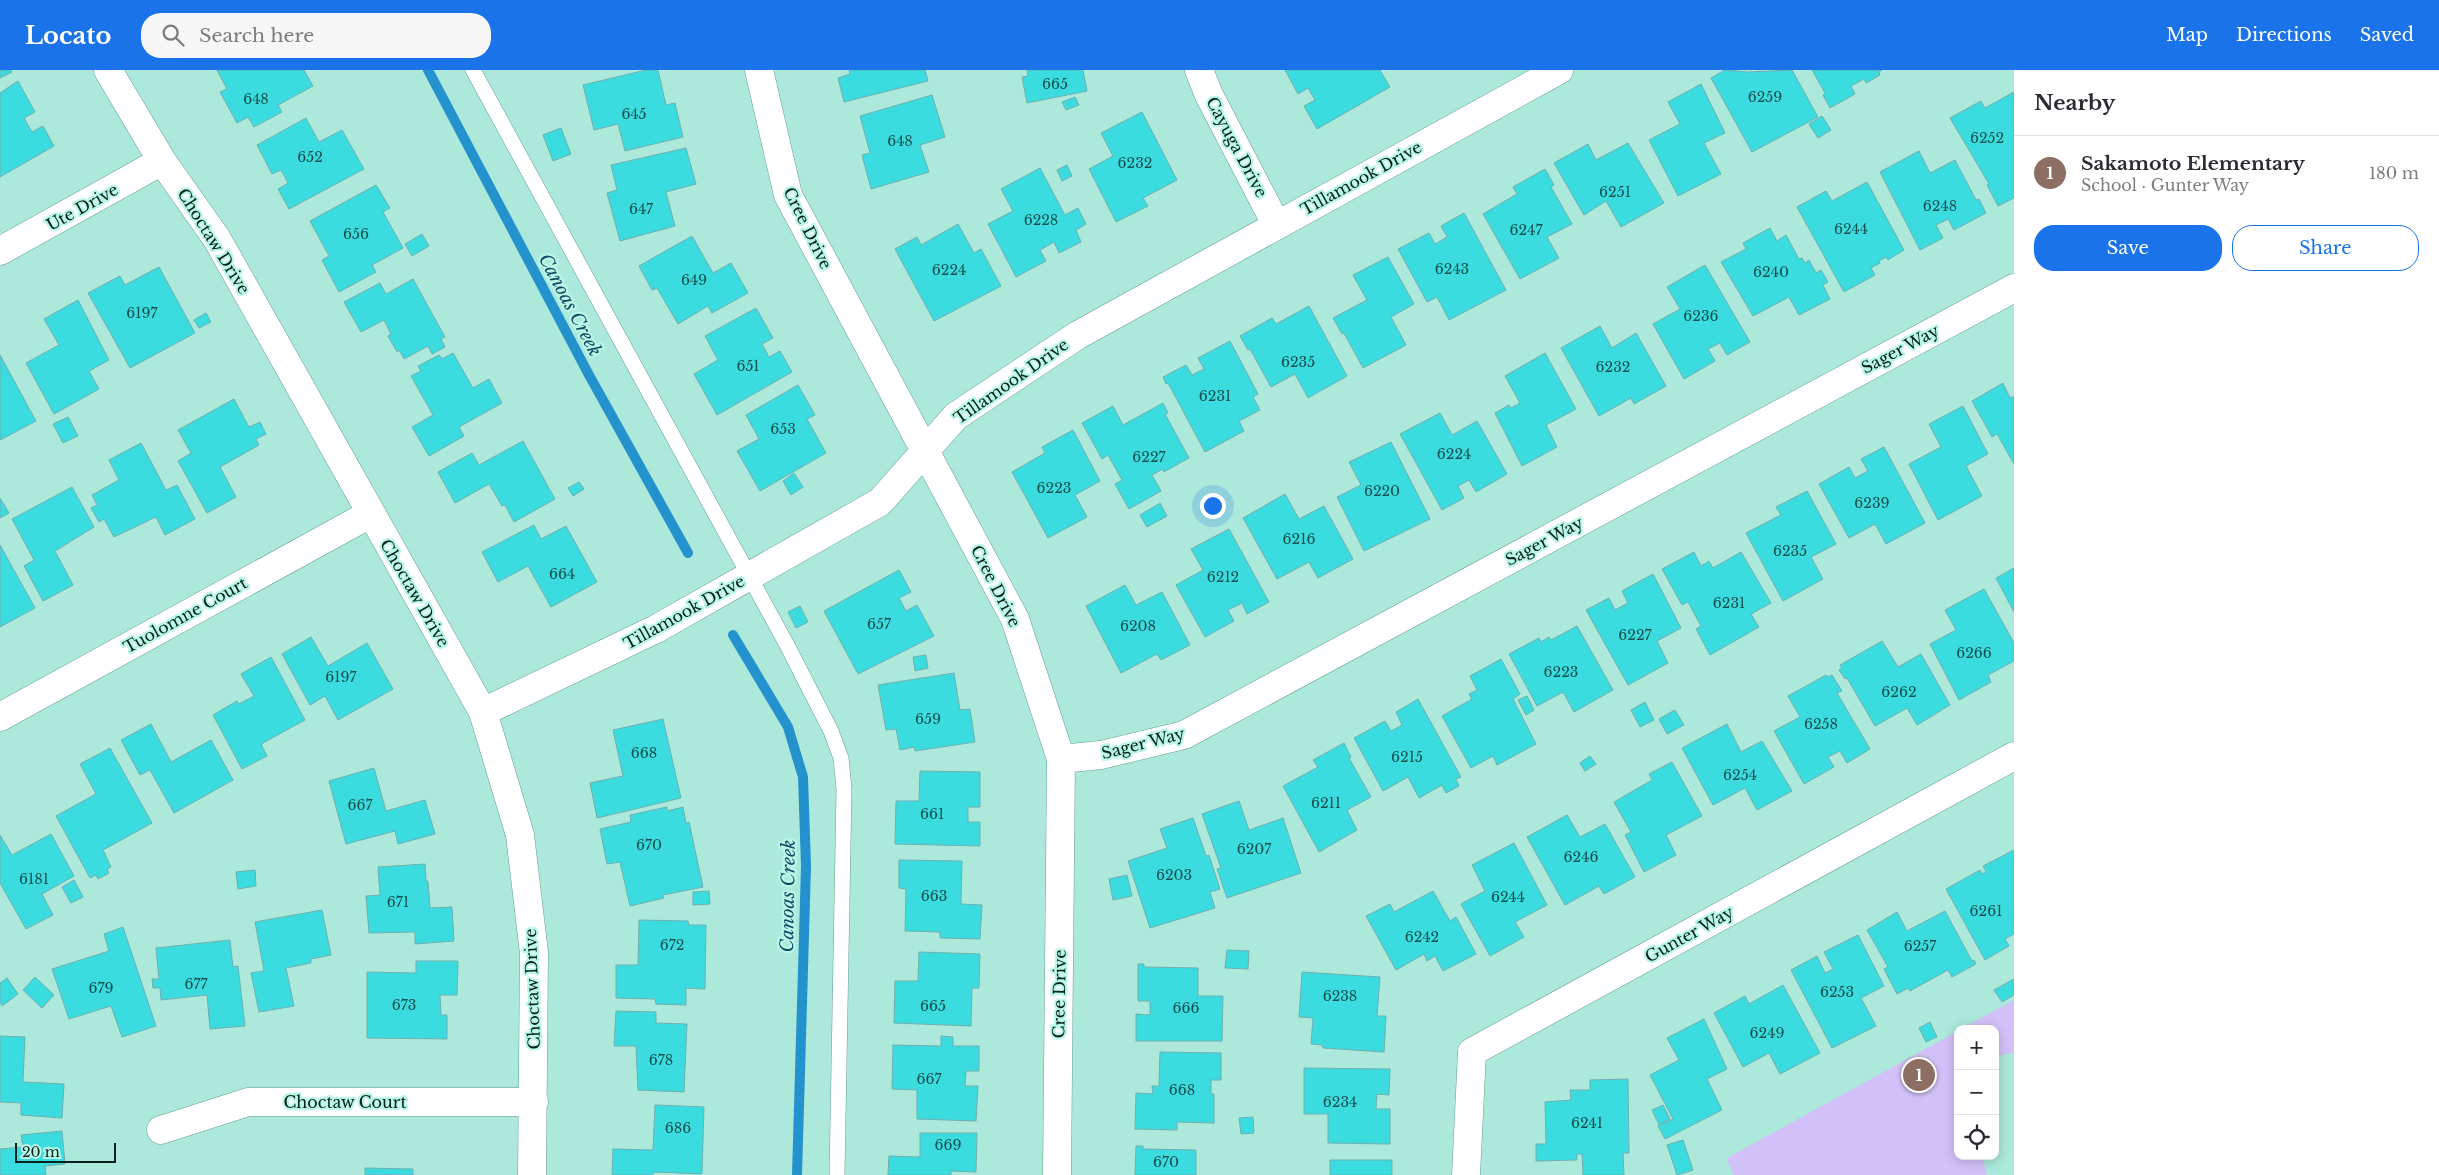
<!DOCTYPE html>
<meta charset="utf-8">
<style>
body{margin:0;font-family:"Libre Baskerville",serif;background:#f7f7f7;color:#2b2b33}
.controls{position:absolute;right:15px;bottom:15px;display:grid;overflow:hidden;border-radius:10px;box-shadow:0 2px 12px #0003}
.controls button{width:45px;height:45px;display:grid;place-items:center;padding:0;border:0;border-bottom:1px solid #e1e1e2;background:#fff;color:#2b2b33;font:25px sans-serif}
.scale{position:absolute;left:15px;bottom:12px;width:101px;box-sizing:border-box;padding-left:5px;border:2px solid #08211c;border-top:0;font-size:14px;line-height:18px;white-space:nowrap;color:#08211c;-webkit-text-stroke:4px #b9f7e7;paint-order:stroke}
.you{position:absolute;left:1212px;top:435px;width:18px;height:18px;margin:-12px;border:4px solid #fff;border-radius:50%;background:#1a73e8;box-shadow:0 0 0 8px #1a73e833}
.badge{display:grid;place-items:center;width:32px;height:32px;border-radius:50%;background:#1a73e8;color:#fff;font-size:16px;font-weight:700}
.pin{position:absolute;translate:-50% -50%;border:2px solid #fff;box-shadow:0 1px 5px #0006}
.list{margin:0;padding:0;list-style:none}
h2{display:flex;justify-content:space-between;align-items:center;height:65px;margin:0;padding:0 20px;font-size:21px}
h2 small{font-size:16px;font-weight:400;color:#7c7c81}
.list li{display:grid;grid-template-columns:32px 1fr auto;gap:15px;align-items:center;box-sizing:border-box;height:75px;padding:0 20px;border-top:1px solid #e1e1e2}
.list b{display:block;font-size:19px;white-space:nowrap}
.list p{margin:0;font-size:16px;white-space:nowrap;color:#7c7c81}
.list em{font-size:16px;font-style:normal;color:#7c7c81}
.actions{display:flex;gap:10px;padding:15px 20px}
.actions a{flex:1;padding:11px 0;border:1px solid #1a73e8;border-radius:20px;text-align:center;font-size:18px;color:#1a73e8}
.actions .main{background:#1a73e8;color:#fff}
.icon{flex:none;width:28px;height:28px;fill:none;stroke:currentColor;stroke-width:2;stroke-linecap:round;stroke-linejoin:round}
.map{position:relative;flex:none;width:2014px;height:1105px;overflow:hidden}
header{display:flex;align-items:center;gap:30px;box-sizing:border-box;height:70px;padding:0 25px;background:#1a73e8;color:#fff}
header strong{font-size:24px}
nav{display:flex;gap:28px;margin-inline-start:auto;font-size:18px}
.search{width:350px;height:45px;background:#f7f7f7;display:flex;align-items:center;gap:12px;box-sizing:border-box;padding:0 18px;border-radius:20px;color:#7c7c81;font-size:19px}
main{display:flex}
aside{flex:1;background:#fff}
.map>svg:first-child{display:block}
</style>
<header>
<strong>Locato</strong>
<div class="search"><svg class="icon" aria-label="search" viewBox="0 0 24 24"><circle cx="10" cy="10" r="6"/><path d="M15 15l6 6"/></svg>Search here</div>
<nav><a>Map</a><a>Directions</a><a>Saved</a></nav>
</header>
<main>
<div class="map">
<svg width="2014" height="1105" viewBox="0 0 2014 1105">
<rect width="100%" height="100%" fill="#ace9da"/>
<path fill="#d1c1f8" d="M2014,930v52l-19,5v-28h-34z
M1958,961v125h24l5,19h-254l-6,-17z"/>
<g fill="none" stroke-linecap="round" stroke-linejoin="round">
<path stroke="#2492cc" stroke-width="10" d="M428,0l161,305 99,178
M733,565l55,92 15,50 3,89 -9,309"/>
</g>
<path fill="#3bdce0" stroke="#6fafb0" d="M0,0h11l1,2 -12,6z
M217,0h87l9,16 -35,19 4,7 -28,15 -6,-10 -11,6 -17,-31 7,-3z
M646,0h12l8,35 9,-2 8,34 -58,14 -7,-27 -24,6 -11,-45z
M849,0h76l3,11 -84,21 -6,-24 12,-4z
M1027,0h56l4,21 -60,12 -5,-26 6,-1z
M1285,0h95l10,17 -73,42 -13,-23 11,-6 -7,-12 -10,6z
M1725,0l23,2 44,-2 26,47 -66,35 -41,-74z
M1812,0h70l-3,2 1,3 -14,8 -2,-4 -13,7 4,8 -25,14 -7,-13 2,-2z
M18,11l17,31 -11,6 8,14 11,-6 11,20 -54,31v-84z
M1701,14l24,49 -21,10 17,31 -43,22 -29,-56 31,-16 -12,-22z
M2014,22v106l-16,8 -11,-21 2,-1 -39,-66 31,-17 4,7z
M932,25l13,42 -25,8 9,27 -58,17 -9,-34 8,-2 -10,-37z
M1075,27l4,8 -13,5 -4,-8z
M1142,42l35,68 -34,18 5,8 -32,16 -27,-53 24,-13 -12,-23z
M1822,46l9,14 -13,8 -9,-14z
M306,48l13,24 23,-12 22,39 -75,40 -11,-20 10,-6 -7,-13 -9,4 -15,-29z
M561,58l10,26 -18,7 -10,-26z
M1628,73l36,60 -43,24 -15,-26 -22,14 -30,-52 34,-19 8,16z
M686,78l10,36 -30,8 9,34 -55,15 -13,-48 10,-3 -6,-25z
M1919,81l11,22 25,-13 21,40 3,-1 7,14 -32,17 -6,-11 -12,6 7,13 -23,12 -40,-78z
M1067,95l5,11 -10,5 -5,-11z
M1040,98l25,47 13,-7 8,16 -10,6 5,12 -22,11 -5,-11 -14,8 6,11 -30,16 -28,-53 25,-13 -12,-22z
M1545,99l9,16 -3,2 21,37 -25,13 12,21 -39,21 -37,-65 34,-20 -4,-7z
M1867,112l37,68 -16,10 -2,-3 -7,4 1,2 -9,5 4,7 -31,17 -47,-85 29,-16 6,10z
M376,115l14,23 -7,4 20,36 -31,17 4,7 -37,20 -17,-32 7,-4 -19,-35z
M1464,143l42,77 -57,30 -12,-23 -10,5 -29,-53 31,-16 6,11 12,-7 -6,-11z
M958,154l16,29 7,-4 20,37 -67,35 -39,-72 22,-12 4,8z
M1770,158l7,13 9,-6 13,24 3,-1 3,5 4,-3 7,13 5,-3 7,12 -5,3 7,14 -31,16 -10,-18 -36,19 -32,-54 25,-13 -3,-6z
M422,164l7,12 -17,10 -7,-12z
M692,166l21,37 18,-10 17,30 -36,20 -4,-7 -30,18 -21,-36 -5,2 -13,-24z
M1388,187l26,47 -23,13 15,28 -43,23 -19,-35 -2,1 -9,-16 34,-18 -14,-25z
M1705,195l45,77 -23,13 -7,-12 -12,6 7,12 -31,18 -31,-55 27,-15 -13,-22z
M159,197l36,66 -65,35 -42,-75 32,-17 5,9z
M413,209l32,58 -4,2 4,8 -13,7 -4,-8 -24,13 -5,-9 -2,2 -9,-16 3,-2 -7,-14 -23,12 -17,-30 36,-19 6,11z
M78,230l31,60 -20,11 10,18 -45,25 -28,-51 33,-18 -15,-26z
M1309,236l38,70 -39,22 -13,-24 -24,13 -21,-38 -2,1 -8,-14 32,-18 4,6z
M756,238l17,30 -11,6 7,13 11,-6 12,21 -75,43 -23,-41 24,-14 -13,-24z
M206,243l5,9 -12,6 -5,-8z
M1600,256l12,22 24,-15 30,53 -32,18 -3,-6 -32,18 -38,-68z
M1230,271l28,53 -5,3 7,13 -21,11 5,10 -39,21 -37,-69 -2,1 -3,-7 23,-12 6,10 12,-6 -6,-11z
M453,283l20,35 16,-9 13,24 -43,24 5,9 -35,20 -17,-29 21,-12 -22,-39 10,-5 -3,-5 21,-11 3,4z
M1545,283l31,56 -30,16 11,22 -35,19 -27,-53 14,-8 2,3 9,-5 -15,-27z
M0,285l36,66 -36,19z
M2003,313l7,15 4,-2v68l-17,-30 -5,3 -20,-36z
M798,315l17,30 -8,4 19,34 -66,38 -23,-40 22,-12 -13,-24z
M234,329l15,28 11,-5 6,12 -10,5 3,6 -39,22 16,30 -29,16 -29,-52 13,-8 -13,-23z
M1163,333l5,10 -3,1 24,44 -25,14 -1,-3 -11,6 9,16 -32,18 -14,-25 7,-4 -14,-25 -6,4 -20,-36 31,-17 10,19z
M1963,336l25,48 -22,12 16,30 -44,24 -29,-56 32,-17 -12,-23z
M1440,343l12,22 25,-14 30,53 -31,18 -7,-12 -11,6 6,12 -22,12 -42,-76z
M68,347l10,19 -15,7 -10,-19z
M1073,360l27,51 -25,14 12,22 -39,21 -36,-66 33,-19 -3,-6z
M523,371l32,58 -41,23 -9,-17 -3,1 -13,-22 -34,19 -17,-31 34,-19 7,12z
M1391,372l39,77 -66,32 -27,-54 24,-12 -12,-23z
M141,373l25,47 11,-5 18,34 -30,16 -9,-18 -42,20 -10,-18 -5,3 -8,-14 6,-3 -5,-10 27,-15 -10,-20z
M1884,377l41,76 -39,21 -11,-20 -26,14 -30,-54 30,-17 6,11 13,-7 -7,-12z
M794,403l9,14 -12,8 -8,-14z
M579,412l5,7 -11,7 -5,-8z
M72,417l22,40 -39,24 18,34 -30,16 -19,-35 10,-6 -22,-41z
M1807,421l29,53 -25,13 12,22 -40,22 -37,-68 35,-18 -5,-8z
M1285,424l14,25 25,-13 29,53 -35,19 -9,-16 -32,17 -34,-61z
M0,428l9,15 -9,5z
M1160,433l7,13 -20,11 -7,-12z
M534,455l7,14 25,-13 31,56 -46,25 -23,-41 -30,16 -16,-30z
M1229,459l40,73 -22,12 -5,-11 -14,7 6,11 -29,16 -29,-52 27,-15 -12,-21z
M0,475l35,63 -35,19z
M1694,482l7,14 8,-5 4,7 28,-16 30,51 -20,11 8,13 -49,28 -14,-26 5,-3 -13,-24 -6,3 -20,-36z
M2014,498v44l-18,-34z
M899,500l12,22 -12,6 7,13 11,-6 17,31 -76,38 -34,-63z
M1653,504l28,54 -24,13 11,22 -40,22 -42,-75 23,-12 6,12 13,-7 -6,-12z
M1125,515l11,20 26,-13 28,53 -29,15 -4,-6 -36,19 -35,-67z
M1984,519l30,54v18l-26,14 3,7 -32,18 -29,-56 26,-14 -11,-20z
M800,536l8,16 -12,6 -8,-16z
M1577,556l36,64 -39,22 -11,-20 -26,14 -28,-52 30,-16 2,4 8,-5 2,3z
M311,567l17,29 39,-23 26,46 -55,31 -13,-24 -15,9 -28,-51z
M1882,571l16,26 23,-13 29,51 -33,20 -10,-17 -32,18 -28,-48 -2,1 -6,-9 3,-2 -2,-3z
M926,585l2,13 -13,3 -2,-14z
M271,587l34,63 -44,24 6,12 -25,13 -29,-54 24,-14 2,3 15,-8 -13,-22z
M1501,589l19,35 -7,5 23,45 -39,21 -4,-9 -22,12 -29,-52 30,-17 -3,-5 8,-4 -7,-14z
M954,603l6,37 10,-1 5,33 -60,9 -1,-4 -14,3 -4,-21 -10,1 -8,-45z
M1826,605l2,2 4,-2 10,16 -5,2 33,56 -23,14 -7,-12 -12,6 6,10 -30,17 -30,-53 26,-14 -12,-21z
M1527,626l7,14 -8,5 -8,-15z
M1418,629l43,78 -5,2 3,7 -13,7 -4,-8 -23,13 -11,-21 -25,14 -29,-53 31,-17 6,10 11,-6 -6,-13z
M1645,632l9,18 -14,7 -9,-17z
M1675,640l9,15 -17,9 -8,-15z
M663,649l18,79 -84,20 -7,-35 33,-7 -10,-46z
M151,654l20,38 40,-22 22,40 -59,33 -24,-43 -10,5 -19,-35z
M1727,654l14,28 21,-11 30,50 -35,19 -12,-22 -32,17 -31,-57z
M1344,673l7,14 -2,1 22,39 -24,13 10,20 -38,22 -36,-66 35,-19 -5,-7z
M110,678l42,75 -49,27 8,17 -4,2 2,4 -11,6 -2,-4 -6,3 -34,-62 40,-22 -16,-30z
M1590,686l6,8 -11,7 -5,-8z
M1672,692l30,54 -36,19 10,20 -32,17 -19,-37 6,-3 -17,-30 38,-22 -3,-6z
M374,698l12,43 39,-11 10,34 -37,10 -3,-13 -49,13 -17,-63z
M920,701l60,1v35h-12v15h12v24l-85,-2 1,-43h23z
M1239,731l10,29 34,-12 18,55 -74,25 -10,-29 4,-1 -19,-54z
M667,737v4l16,-4 3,16 3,-1 14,65 -40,8 1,3 -34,8 -10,-44 -13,2 -7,-35 31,-7 -1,-7z
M1567,745l13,22 25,-13 30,53 -31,17 -5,-8 -34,19 -38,-68z
M1193,748l13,38 3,-1 11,34 -10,3 5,16 -65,20 -22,-67 39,-13 -7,-19z
M51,764l23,42 -32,18 11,21 -27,14 -26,-46v-48l12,20z
M1514,773l33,62 -32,17 9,15 -34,19 -29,-52 24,-13 -13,-26z
M2014,780v84l-9,5 4,7 -24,14 -39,-71 34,-19 2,4 4,-2 -3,-6z
M899,790l63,1 -1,43 21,1 -2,34 -40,-1v-6l-35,-1 1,-42 -7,-1z
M425,794l1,17h2l2,27 22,-1 2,34 -39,3v-12l-46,1 -3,-37 14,-1 -2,-28z
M255,800l1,16 -18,3 -2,-17z
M1127,805l5,21 -19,4 -4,-21z
M74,810l9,17 -12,6 -9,-16z
M709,821l1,13 -17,1v-13z
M1433,821l17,30 6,-4 20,37 -33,17 -8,-15 -8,5 -3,-7 -28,16 -30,-54 24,-12 4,8z
M322,840l9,45 -20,4v4l-25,5 8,38 -35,6 -8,-39 13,-2 -9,-49z
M1945,841l27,50 2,-1 2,4 -24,13 -4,-7 -38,21 -2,-3 -11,6 -13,-25 4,-2 -21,-37 30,-18 10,19z
M639,850l49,1 1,4h17l-1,64 -19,-1v17l-30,-1 -1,-5 -39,-1v-33h22z
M123,857l33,99 -34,11 -11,-31 -42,13 -17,-50 57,-18 -5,-17z
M1858,865l26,51 -23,12 15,28 -44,22 -41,-78 26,-14 8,17 8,-4 -9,-17z
M230,870l3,27 5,-1 7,60 -35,3 -3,-34 -46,5 -1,-12h-7l-1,-9h7l-3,-31z
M1227,880l22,1 -1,18 -23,-1z
M919,882l61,2 -1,34h-7l-1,38 -77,-3 1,-42h23z
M416,891h42l-1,34h-17l1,20h6v24l-80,-1v-66l49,1z
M1138,894h6v3l54,1v28h25l-1,45h-86v-27l14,1v-14h-12z
M1302,902l78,5 -3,39h9l-2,36 -61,-4 -1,-3 -11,-1 2,-26 -14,-1z
M35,907l19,18 -12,13 -19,-18z
M7,908l11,16 -16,12 -2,-4v-19z
M2014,909v16l-12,7 -8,-12z
M1783,915l37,68 -40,21 -11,-21 -26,14 -29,-54 31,-17 4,8z
M616,941l40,1v11l31,1 -3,68 -46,-2 -2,-44h-22z
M1704,949l23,50 -20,10 15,31 -57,29 -7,-13 15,-7 -23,-44 29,-15 -12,-22z
M1930,952l7,15 -11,5 -7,-14z
M0,966l25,1 -2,45 41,2 -2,34 -41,-3v-12l-21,-1z
M941,966l12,1v9h26v25h-13l-1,15h13l-2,35 -59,-2v-29l-25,-1 1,-44 48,1z
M1160,982l61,1v27h-10v14h3v29l-37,-1v8l-42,-1 1,-36 17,1 -1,-8h7z
M1304,998l86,1 -1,26 -12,-1 -1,15h14v35l-62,-1v-29h-24z
M1628,1009l1,74h-6l1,22h-41l-1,-21h-5v6l-41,1v-17h10l-1,-42 26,-2 -1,-10h20v-10z
M655,1035l49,2 -2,67 -48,-2 -1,3h-41l1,-26 40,1z
M1663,1035l7,14 -11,6 -7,-15z
M1253,1047l1,16 -13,1 -2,-16z
M62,1061l3,33 -20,2 1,9h-46v-26l23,-2 -2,-12z
M920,1063h57l-1,39 -25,-1v4h-63l1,-19 31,1z
M1683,1070l10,30 -16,5 -10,-30z
M1136,1076h7v3l53,1v25h-61z
M1330,1090h62v15h-62z
M365,1098l48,1v6h-48z"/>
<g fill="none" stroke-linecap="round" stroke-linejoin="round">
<defs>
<path id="lane" d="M473,0l314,575 44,86 10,27 3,31 -7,386"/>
<path id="street" d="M108,0l54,91 55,78 266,473 37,123 14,118 -2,222
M759,0l29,125 227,424 46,140 -4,416
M1199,0l10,25 67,129
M0,181l162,-90
M483,642l173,-83 224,-127 76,-86 122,-81 481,-265
M0,647l370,-203
M1061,689l40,-4 83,-20 830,-447
M161,1060l87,-28h286
M1466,1105l6,-123 542,-296"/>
</defs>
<use href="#lane" stroke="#649f91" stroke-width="16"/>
<use href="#street" stroke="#649f91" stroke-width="29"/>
<use href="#lane" stroke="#fff" stroke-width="15"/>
<use href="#street" stroke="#fff" stroke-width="28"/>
</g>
<g text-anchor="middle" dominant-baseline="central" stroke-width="4.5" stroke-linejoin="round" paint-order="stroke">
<g font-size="14" fill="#15504d">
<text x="1055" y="14">665</text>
<text x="1765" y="27">6259</text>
<text x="256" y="29">648</text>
<text x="634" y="44">645</text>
<text x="1987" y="68">6252</text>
<text x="900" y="71">648</text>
<text x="310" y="87">652</text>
<text x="1135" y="93">6232</text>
<text x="1615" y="122">6251</text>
<text x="1940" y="136">6248</text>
<text x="641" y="139">647</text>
<text x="1041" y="150">6228</text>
<text x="1851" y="159">6244</text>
<text x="1526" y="160">6247</text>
<text x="356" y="164">656</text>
<text x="1452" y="199">6243</text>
<text x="949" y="200">6224</text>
<text x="1771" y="202">6240</text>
<text x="694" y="210">649</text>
<text x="142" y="243">6197</text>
<text x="1701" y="246">6236</text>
<text x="1298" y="292">6235</text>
<text x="748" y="296">651</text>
<text x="1613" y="297">6232</text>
<text x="1215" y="326">6231</text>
<text x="783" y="359">653</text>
<text x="1454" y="384">6224</text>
<text x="1149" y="387">6227</text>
<text x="1054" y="418">6223</text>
<text x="1382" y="421">6220</text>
<text x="1872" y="433">6239</text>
<text x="1299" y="469">6216</text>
<text x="1790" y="481">6235</text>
<text x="562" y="504">664</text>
<text x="1223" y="507">6212</text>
<text x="1729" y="533">6231</text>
<text x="879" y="554">657</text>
<text x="1138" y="556">6208</text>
<text x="1635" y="565">6227</text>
<text x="1974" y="583">6266</text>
<text x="1561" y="602">6223</text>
<text x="341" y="607">6197</text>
<text x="1899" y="622">6262</text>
<text x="928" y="649">659</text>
<text x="1821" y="654">6258</text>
<text x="644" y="683">668</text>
<text x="1407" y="687">6215</text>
<text x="1740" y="705">6254</text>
<text x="1326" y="733">6211</text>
<text x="360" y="735">667</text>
<text x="932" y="744">661</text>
<text x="649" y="775">670</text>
<text x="1254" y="779">6207</text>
<text x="1581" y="787">6246</text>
<text x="1174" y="805">6203</text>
<text x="34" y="809">6181</text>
<text x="934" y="826">663</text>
<text x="1508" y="827">6244</text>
<text x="398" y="832">671</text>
<text x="1986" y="841">6261</text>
<text x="1422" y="867">6242</text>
<text x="672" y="875">672</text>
<text x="1920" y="876">6257</text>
<text x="196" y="914">677</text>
<text x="101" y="918">679</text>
<text x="1837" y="922">6253</text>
<text x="1340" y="926">6238</text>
<text x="404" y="935">673</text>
<text x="933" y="936">665</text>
<text x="1186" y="938">666</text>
<text x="1767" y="963">6249</text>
<text x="661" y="990">678</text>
<text x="929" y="1009">667</text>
<text x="1182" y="1020">668</text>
<text x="1340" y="1032">6234</text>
<text x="1587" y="1053">6241</text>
<text x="678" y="1058">686</text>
<text x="948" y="1075">669</text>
<text x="1166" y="1092">670</text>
</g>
<g font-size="16" fill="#08211c" stroke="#b9f7e7">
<text transform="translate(1237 77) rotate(62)">Cayuga Drive</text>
<text transform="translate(1361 108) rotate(-29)">Tillamook Drive</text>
<text transform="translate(82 137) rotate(-29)">Ute Drive</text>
<text transform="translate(808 158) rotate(64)">Cree Drive</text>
<text transform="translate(214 171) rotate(58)">Choctaw Drive</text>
<text transform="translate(1900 279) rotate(-28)">Sager Way</text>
<text transform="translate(1011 311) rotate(-35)">Tillamook Drive</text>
<text transform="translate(1544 471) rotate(-28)">Sager Way</text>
<text transform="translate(996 516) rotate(63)">Cree Drive</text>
<text transform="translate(415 523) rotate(60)">Choctaw Drive</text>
<text transform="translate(684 542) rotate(-29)">Tillamook Drive</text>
<text transform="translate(185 545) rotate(-29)">Tuolomne Court</text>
<text transform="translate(1143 673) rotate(-14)">Sager Way</text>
<text transform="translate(1689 864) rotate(-29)">Gunter Way</text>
<text transform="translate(532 919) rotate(-92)">Choctaw Drive</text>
<text transform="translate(1059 924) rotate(-89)">Cree Drive</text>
<text x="345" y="1032">Choctaw Court</text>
</g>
<g font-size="18" font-style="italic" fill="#114967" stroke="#b9f7e7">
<text transform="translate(570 235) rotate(62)">Canoas Creek</text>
<text transform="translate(788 826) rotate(-89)">Canoas Creek</text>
</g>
</g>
</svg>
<div class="controls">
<button>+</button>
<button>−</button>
<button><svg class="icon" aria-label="locate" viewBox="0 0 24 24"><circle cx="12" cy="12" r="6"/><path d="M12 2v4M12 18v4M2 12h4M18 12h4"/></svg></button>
</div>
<div class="scale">20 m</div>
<div class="you"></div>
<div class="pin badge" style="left:1919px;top:1005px;background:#8d6e63">1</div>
</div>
<aside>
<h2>Nearby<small></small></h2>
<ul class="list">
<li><span class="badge" style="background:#8d6e63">1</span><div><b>Sakamoto Elementary</b><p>School · Gunter Way</p></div><em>180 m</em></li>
</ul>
<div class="actions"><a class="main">Save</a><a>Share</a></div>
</aside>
</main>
